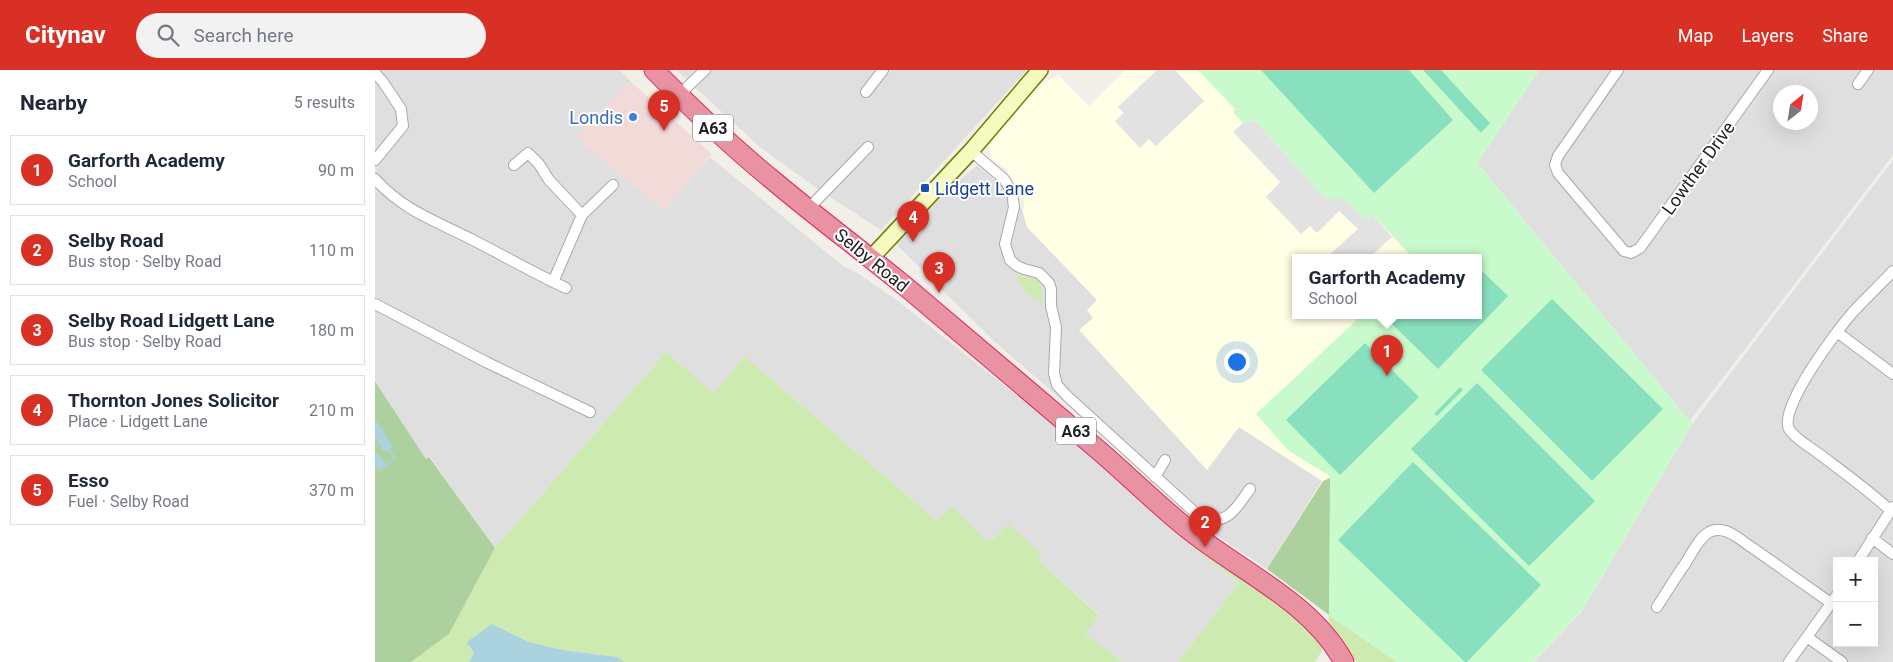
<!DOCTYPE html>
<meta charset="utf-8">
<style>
body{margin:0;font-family:Roboto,sans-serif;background:#f2f2f3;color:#1f2937}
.controls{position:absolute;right:15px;bottom:15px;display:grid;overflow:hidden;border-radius:0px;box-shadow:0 5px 20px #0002}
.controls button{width:45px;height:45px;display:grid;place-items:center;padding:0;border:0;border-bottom:1px solid #e0e1e3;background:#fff;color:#1f2937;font:25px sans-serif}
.compass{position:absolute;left:1398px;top:15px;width:45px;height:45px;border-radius:50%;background:#fff;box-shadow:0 5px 20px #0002;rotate:30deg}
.you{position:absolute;left:861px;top:291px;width:18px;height:18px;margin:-12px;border:4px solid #fff;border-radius:50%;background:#1a73e8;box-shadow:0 0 0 8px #1a73e833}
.badge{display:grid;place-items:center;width:32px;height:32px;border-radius:50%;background:#d93025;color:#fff;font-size:16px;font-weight:700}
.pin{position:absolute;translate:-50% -41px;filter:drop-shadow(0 1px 2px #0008)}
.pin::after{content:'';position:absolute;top:26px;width:18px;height:15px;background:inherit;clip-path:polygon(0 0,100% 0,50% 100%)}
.popup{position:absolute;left:917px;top:184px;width:190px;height:65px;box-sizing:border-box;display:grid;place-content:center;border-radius:0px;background:#fff;filter:drop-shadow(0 1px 4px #0005);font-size:16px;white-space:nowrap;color:#747a83}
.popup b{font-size:19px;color:#1f2937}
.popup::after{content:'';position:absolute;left:50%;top:100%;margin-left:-10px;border:10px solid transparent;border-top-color:#fff}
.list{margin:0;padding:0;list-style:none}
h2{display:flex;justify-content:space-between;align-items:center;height:65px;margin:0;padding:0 20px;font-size:21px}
h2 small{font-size:16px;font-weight:400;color:#747a83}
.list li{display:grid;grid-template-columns:32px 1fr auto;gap:15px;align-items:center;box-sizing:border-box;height:70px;margin:0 10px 10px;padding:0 10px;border:1px solid #e0e1e3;border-radius:0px}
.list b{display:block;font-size:19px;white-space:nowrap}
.list p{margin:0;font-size:16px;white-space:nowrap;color:#747a83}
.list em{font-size:16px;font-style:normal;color:#747a83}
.icon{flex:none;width:28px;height:28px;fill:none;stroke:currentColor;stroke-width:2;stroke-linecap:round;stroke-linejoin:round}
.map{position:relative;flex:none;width:1518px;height:592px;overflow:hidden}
header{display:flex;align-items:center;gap:30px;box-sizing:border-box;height:70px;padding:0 25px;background:#d93025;color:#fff}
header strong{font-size:24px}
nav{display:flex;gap:28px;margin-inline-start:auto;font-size:18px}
.search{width:350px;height:45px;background:#f2f2f3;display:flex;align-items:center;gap:12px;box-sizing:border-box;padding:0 18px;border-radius:28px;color:#747a83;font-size:19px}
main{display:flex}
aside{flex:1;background:#fff}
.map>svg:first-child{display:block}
</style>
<header>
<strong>Citynav</strong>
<div class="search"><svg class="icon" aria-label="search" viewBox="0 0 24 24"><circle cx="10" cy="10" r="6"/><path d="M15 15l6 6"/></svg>Search here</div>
<nav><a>Map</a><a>Layers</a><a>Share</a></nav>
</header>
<main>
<aside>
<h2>Nearby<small>5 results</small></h2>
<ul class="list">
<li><span class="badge">1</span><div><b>Garforth Academy</b><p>School</p></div><em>90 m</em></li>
<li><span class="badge">2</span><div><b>Selby Road</b><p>Bus stop · Selby Road</p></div><em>110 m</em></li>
<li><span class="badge">3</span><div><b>Selby Road Lidgett Lane</b><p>Bus stop · Selby Road</p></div><em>180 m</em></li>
<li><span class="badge">4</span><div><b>Thornton Jones Solicitor</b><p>Place · Lidgett Lane</p></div><em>210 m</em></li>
<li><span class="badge">5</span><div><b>Esso</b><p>Fuel · Selby Road</p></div><em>370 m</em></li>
</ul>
</aside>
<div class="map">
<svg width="1518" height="592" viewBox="0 0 1518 592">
<rect width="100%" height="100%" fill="#f2efe9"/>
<path fill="#e0dfdf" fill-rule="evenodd" d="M0,0h245l10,11 -54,56 88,73 46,-53 133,109 13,6 42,29 132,105 58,48 91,82 60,47 -61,79h-55l-39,-28 15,-20 -61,-54 5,-6 -35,-29 -15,14 -4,2 -52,-20 -193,-165 -30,39 -48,-43 -171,196 -65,-91 -4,2 -51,-79z
M301,0h351l-146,160 -62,-40 -59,-43z
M1164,0h354v85l-204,267 -212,-259zM1406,22h30v30h-30z
M1518,90v502h-359l47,-50 111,-188zM1462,491h37v82h-37z
M602,95l22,18 23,26 5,18 70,73 -4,18 -13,12 127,139 32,-42 84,54 -56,88 -70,-47 -65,-61 -137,-119 -101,-100 32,-32z"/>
<path fill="#f2dad9" d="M255,11l82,73 -48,56 -88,-73z"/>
<path fill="#ffffe5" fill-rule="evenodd" d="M750,0h414l-62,93 215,261 -111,188 -48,50h-136l-68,-47 -62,-46 55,-88 -83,-54 -32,43 -128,-140 14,-12 -6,-8 10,-10 -70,-73 -5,-18 2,-2v-9l-2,-10 -8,-4 -6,-9v-4l-16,-12 -3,-12 2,-6 44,-53 23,-13 31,31zM921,187h182v58h-182z"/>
<path fill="#cdebb0" d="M640,205c20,6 29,-4 27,26l-15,-7z
M291,282l48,42 30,-38 193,165 15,-14 32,32 5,2 4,-2 15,-15 35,30 -5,6 61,55 -14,19 38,28h-499l-7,-5 -54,-7 -34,-8 -37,-18 -23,38h-58l38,-28 46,-86z
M804,466h5l117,82 24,28 -10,16h-137l61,-79z
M954,545l68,47h-41l-28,-38z"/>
<path fill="#add19e" d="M0,311l51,78 3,-2 66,91 -46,86 -38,28h-36z
M957,407l-3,138 -62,-46 56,-88z"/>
<path fill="#c8facc" d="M823,0h341l-62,93 215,261 -111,188 -48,50h-136l-68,-47 1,-139 -41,-25 -33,-37 106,-99h116v-58h-66l-39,-42 -8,4 -21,-20h-18l-72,-79 -11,3 -10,-11 2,-3z"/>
<path fill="#88e0be" d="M886,0h148l44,50 -79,73z
M1048,0h18l49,53 -9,10z
M1103,197l30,29 -70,73 -49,-48 7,-6h82z
M1177,229l111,110 -71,72 -111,-111z
M990,273l54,54 -79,78 -54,-55z
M1102,313l118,118 -66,65 -118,-117z
M1085,317l3,3 -26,26 -3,-2z
M1038,392l128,123 -74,77h-2l-127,-122z"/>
<path fill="#e2e2e2" d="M782,0h18l29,31 -48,45 -7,-7 -9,9 -25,-27 9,-8 -6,-6z
M879,50l72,79h18l21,20 8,-4 19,22 -22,20h-43l31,-28 -19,-18 -22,22 -7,-7 -9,8 -35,-37 14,-15 -47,-50 10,-9z"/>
<path fill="#aad3df" d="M0,349l18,27 -3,3 6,10 -15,11 -6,-4v-11l3,-2 7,11 9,-5 -6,-9 -4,2 -5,-8v-3h-2l-2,-3z
M117,554l37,18 34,8 54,7 7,5h-155l5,-9 -7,-11z"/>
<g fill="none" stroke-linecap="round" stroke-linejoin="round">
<defs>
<path id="street" d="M1243,0l-60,86 -3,9 3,8 66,78 7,2 9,-5 128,-178
M0,3l8,9 18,27 2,17 -28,34
M1483,14l10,-14
M491,22l17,-22
M304,25l26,-25
M596,81l33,28 8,13 2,15 -9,37 5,16 7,6 7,3 15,4 10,10 2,6v17l5,21 -2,46 3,12 10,11 134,122c27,8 35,-10 49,-29
M139,95l14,-12 11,11 10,16 33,35
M0,109c29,32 61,42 98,61 31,16 61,33 93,48
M434,138l59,-61
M178,212l29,-67 31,-30
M0,234l113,59 102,49
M1462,262l56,42
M780,407l10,-17
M1515,440c-23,-21 -47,-38 -72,-57 -8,-6 -23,-14 -29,-24 -11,-21 49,-100 64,-117 13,-14 27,-27 40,-41
M1497,468l21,16
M1483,491l35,-54
M1282,537c9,-14 18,-29 28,-43 13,-21 23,-47 52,-27l94,66
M1432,567l35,25
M1414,592l48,-67"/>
<path id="secondary" d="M496,188l100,-107 69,-81"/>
<path id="highway" d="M279,0c38,39 78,77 121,112 44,37 91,72 136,109 64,54 128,108 192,163 25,22 49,45 75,67 54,47 131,77 166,141"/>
</defs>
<use href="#street" stroke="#a9a9a9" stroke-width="12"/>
<use href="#secondary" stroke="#707d05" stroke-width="18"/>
<use href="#highway" stroke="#dc2a67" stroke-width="21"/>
<use href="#street" stroke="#fff" stroke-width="10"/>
<use href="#secondary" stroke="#f7fabf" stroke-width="15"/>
<use href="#highway" stroke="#e892a2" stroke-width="19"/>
</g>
<circle fill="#3f7fe0" stroke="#fff" stroke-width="2" cx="258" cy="47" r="5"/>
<rect fill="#1a4fb4" stroke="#fff" stroke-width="2" x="545" y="113" width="10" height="10" rx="2.5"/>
<g text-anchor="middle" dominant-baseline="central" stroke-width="4" stroke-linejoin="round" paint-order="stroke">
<g fill="#fff" stroke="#646464" stroke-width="1">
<rect x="318" y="44.5" width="40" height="27" rx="4"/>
<rect x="681" y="347.5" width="40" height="27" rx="4"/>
</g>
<g font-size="16" font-weight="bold" fill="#222">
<text x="338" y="58">A63</text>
<text x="701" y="361">A63</text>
</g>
<g font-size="18" fill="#366cbe" stroke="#fff" text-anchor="end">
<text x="248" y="47">Londis</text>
</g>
<g font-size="18" fill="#222" stroke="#fff">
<text transform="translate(1323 98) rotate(-54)">Lowther Drive</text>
<text transform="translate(497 190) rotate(39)">Selby Road</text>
</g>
<g font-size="18" fill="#164399" stroke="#fff" text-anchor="start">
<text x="560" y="118">Lidgett Lane</text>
</g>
</g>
</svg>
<div class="controls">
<button>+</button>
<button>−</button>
</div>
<svg class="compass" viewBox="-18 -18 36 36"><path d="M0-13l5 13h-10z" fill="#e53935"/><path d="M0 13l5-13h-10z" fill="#747a83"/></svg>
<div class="you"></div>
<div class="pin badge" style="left:1012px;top:306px">1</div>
<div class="popup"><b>Garforth Academy</b>School</div>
<div class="pin badge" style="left:830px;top:477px">2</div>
<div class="pin badge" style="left:564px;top:223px">3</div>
<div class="pin badge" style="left:538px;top:172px">4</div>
<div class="pin badge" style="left:289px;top:61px">5</div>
</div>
</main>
